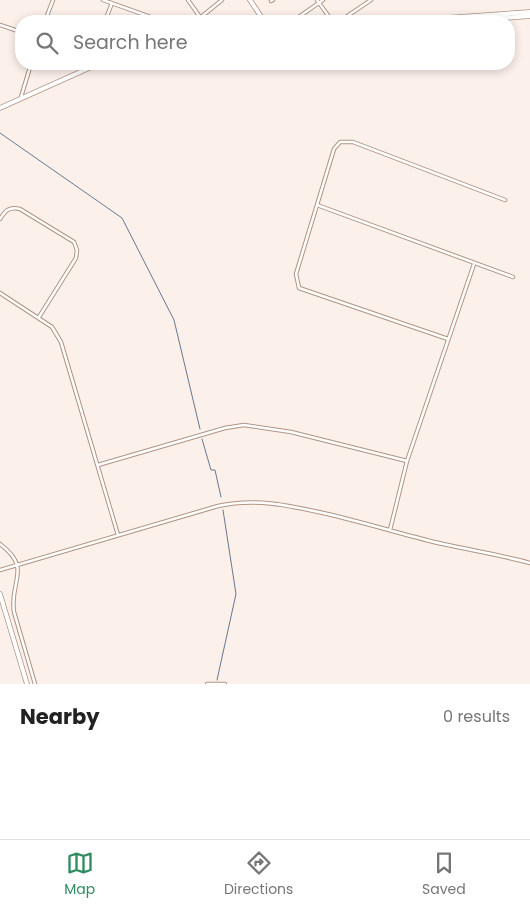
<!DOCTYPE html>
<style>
body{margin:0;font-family:Poppins,sans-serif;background:#f2f2f2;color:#222}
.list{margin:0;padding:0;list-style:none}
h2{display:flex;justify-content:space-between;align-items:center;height:65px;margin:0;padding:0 20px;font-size:21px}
h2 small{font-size:16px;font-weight:400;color:#767676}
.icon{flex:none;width:28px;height:28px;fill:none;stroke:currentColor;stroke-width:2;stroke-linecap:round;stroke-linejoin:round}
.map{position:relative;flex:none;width:530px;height:684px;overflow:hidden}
.search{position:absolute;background:#fff;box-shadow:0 2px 8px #0003;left:15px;right:15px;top:15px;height:55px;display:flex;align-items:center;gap:12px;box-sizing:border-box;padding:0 18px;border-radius:20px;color:#767676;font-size:19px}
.sheet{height:155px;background:#fff}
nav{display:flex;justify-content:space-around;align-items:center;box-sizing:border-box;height:70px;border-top:1px solid #e0e0e0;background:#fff;font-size:14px;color:#767676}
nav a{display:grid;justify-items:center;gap:2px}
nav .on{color:#318b61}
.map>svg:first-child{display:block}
</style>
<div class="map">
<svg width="530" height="684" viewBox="0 0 530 684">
<rect width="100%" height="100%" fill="#fcf0ea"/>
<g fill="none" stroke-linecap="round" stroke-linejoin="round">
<path stroke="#667892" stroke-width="1" d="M0,133l122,85 52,102 26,109
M202,439l9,31h4l6,27
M217,680l19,-86 -13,-84"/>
<defs>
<path id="street" d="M103,0l59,21
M188,0l12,17
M317,0l15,21
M271,1l2,-1
M45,21l8,-21
M105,21l7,-18
M196,21l26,-21
M293,21l30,-21
M340,21l31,-21
M0,25l21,7
M21,97l10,-33
M317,205l196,72
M0,219c5,-8 9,-13 20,-10l54,33 3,8 -1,8 -37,59
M0,293l52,34 9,15 57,193
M448,339l-149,-51 -3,-14 38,-125 6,-7h13l152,58
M98,465l127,-37 19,-3 47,7 116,29
M390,530l17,-69 67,-197
M0,544c33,25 9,37 14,68l21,72
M0,570l218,-64c37,-8 69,-1 105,7 36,8 71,19 107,28 33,8 67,13 100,22
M207,684h18"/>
<path id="secondary" d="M250,0l14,21
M0,594l27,90"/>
<path id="primary" d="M264,19l1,2
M403,21l127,-9
M464,21l66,-5
M0,108l98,-44"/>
</defs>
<use href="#street" stroke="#b09485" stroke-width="4.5"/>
<use href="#secondary" stroke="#b09485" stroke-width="5.5"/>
<use href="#primary" stroke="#b09485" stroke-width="5.5"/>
<use href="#street" stroke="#fff" stroke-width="2.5"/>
<use href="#secondary" stroke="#fff" stroke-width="4"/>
<use href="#primary" stroke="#fff" stroke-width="4"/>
</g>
</svg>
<div class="search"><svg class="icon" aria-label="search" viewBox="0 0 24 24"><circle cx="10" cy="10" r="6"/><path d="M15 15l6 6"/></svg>Search here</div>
</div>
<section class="sheet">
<h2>Nearby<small>0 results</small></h2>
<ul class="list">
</ul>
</section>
<nav>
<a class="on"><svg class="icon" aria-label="map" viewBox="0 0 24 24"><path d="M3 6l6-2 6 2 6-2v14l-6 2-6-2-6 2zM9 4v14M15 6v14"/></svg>Map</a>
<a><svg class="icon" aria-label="directions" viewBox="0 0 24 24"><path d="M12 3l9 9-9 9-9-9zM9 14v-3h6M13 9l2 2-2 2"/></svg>Directions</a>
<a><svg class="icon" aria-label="saved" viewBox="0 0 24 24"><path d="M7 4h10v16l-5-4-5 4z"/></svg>Saved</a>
</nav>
